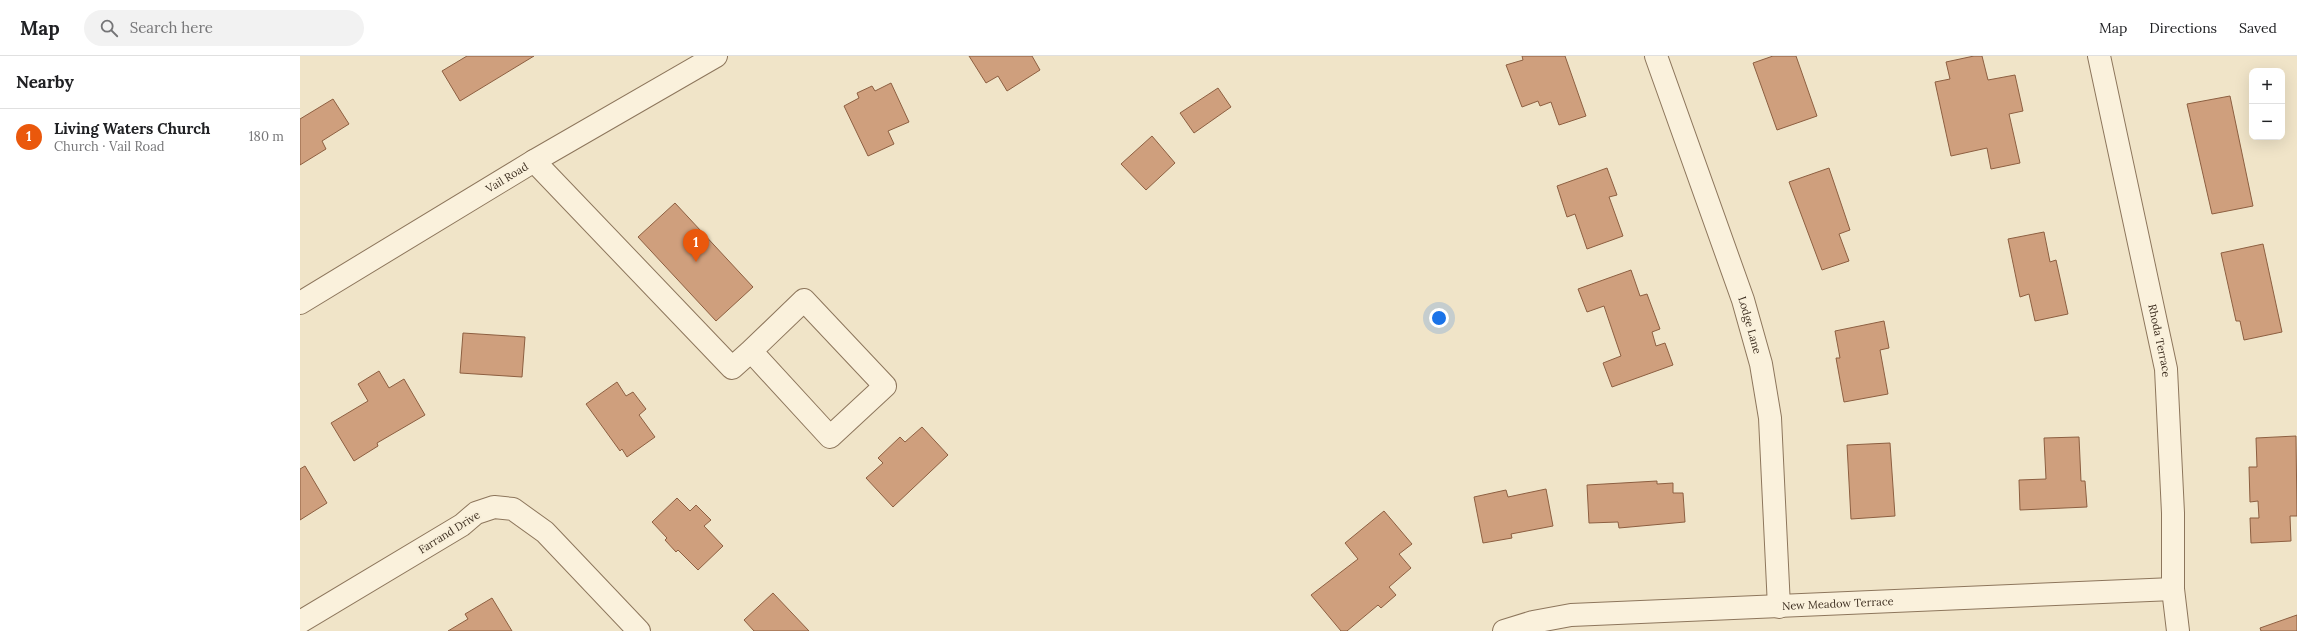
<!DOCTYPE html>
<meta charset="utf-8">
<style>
body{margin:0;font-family:Lora,serif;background:#f2f2f2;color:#202124}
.controls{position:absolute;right:12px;top:12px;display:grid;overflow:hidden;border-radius:8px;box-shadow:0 4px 16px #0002}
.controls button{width:36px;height:36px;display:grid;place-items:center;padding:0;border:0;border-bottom:1px solid #e0e0e0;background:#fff;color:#202124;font:20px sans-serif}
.you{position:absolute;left:1139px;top:262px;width:14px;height:14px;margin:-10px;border:3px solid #fff;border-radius:50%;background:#1a73e8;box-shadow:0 0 0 6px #1a73e833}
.badge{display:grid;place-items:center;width:26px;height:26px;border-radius:50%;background:#ea580c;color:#fff;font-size:13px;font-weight:700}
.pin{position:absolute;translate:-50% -33px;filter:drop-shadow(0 1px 2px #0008)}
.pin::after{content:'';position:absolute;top:21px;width:14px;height:12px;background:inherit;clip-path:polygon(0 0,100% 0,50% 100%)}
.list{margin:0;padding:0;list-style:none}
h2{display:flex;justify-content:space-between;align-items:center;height:52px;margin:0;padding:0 16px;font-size:17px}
h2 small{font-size:13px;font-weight:400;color:#757577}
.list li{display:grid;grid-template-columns:26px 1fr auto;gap:12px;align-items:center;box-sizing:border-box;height:56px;padding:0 16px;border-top:1px solid #e0e0e0}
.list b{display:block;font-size:15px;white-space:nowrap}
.list p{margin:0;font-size:13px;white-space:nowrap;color:#757577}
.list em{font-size:13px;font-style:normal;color:#757577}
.icon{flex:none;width:22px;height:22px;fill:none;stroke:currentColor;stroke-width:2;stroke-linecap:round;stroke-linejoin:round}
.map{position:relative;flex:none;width:1997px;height:575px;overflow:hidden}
header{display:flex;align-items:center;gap:24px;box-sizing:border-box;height:56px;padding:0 20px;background:#fff;border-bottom:1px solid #e0e0e0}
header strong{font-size:19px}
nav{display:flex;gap:22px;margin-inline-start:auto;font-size:14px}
.search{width:280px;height:36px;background:#f2f2f2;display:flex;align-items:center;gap:10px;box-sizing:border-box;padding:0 14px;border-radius:22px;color:#757577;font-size:15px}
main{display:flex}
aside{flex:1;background:#fff}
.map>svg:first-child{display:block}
</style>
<header>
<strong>Map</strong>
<div class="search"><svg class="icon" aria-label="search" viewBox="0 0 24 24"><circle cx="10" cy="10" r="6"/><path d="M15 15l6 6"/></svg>Search here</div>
<nav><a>Map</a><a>Directions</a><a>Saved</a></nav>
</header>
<main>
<aside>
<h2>Nearby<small></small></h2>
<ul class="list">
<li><span class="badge">1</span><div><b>Living Waters Church</b><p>Church · Vail Road</p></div><em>180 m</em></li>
</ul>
</aside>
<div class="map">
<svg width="1997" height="575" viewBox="0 0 1997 575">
<rect width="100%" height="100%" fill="#f0e4c8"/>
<path fill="#cf9f7d" stroke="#8d5f41" d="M167,0h67l-74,45 -18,-30z
M669,0h63l8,14 -33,21 -9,-15 -12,7z
M1222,0h43l21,60 -27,9 -8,-23 -11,4 -2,-5 -16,6 -16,-42 17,-5z
M1473,0h23l21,60 -40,14 -24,-67z
M1674,0h8l6,24 27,-5 8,36 -14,3 11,49 -29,6 -4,-21 -36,8 -16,-74 15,-3 -4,-17z
M591,27l18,39 -21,9 6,13 -26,12 -24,-50 15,-8 -2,-5 15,-7 3,5z
M918,32l13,19 -37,26 -14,-20z
M1930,40l23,110 -41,8 -25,-110z
M33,43l16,25 -27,17 4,8 -26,16v-46z
M852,80l23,27 -29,27 -25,-26z
M1307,112l10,27 -8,2 14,39 -36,13 -12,-35 -8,3 -10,-31z
M1529,112l21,62 -11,4 10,27 -27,9 -33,-88z
M375,147l78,84 -37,34 -78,-84z
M1744,176l6,30 6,-2 12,54 -33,7 -6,-27 -9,3 -12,-58z
M1963,188l19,88 -38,8 -4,-19h-4l-15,-68z
M1331,214l9,26 7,-2 13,35 -8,3 4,14 9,-3 8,22 -61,22 -9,-24 18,-7 -17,-50 -17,6 -9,-23z
M1584,265l5,27 -9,2 8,44 -44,8 -8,-44h4l-5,-27z
M163,277l62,4 -3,40 -62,-4z
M79,315l10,17 15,-9 21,36 -48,28 1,3 -24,15 -23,-38 37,-22 -10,-17z
M317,326l9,14 7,-4 13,17 -7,6 16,22 -28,20 -5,-8 -2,2 -34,-47z
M622,371l26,28 -55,52 -27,-29 17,-15 -5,-5 22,-21 5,5z
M1996,380l1,80h-7l1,25 -40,2 -1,-25h9l-1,-17 -8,1 -1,-35h8l-1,-29z
M1779,381l2,44h4l2,26 -67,3 -1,-30 27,-1 -2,-41z
M1590,387l5,73 -44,3 -4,-74z
M5,410l22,37 -27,17v-51z
M1357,425v3l16,-1v10h10l2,29 -66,6 -1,-6 -29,1 -2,-38z
M1246,433l7,37 -42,8 1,4 -29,5 -9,-46 32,-7 2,7z
M377,442l13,13 6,-6 15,15 -7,6 19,20 -25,24 -20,-20 -2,2 -11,-12 2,-2 -15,-16z
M1084,455l28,33 -13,10 12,14 -22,19 7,8 -15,13 -3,-3 -31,26h-6l-30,-36 47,-36 -13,-16z
M473,537l36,38h-55l-10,-11z
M192,542l20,33h-64l20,-12 -3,-5z
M1997,559v16h-36l-1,-3z"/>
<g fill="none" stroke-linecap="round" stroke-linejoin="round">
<defs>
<g id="minor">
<path id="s1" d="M1356,0l87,244 18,64 9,54 9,189"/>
<path id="s2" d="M1799,0l67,313 7,144v76l5,42"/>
<path d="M234,105l198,207 19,-17 79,86 55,-51 -81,-86 -53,51"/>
<path id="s3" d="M0,247l234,-142 182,-105"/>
<path d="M0,566l162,-97 14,-12 18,-6 19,2 32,23 94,99"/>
<path id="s4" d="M1204,575l29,-9 38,-7 602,-26"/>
</g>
</defs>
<use href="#minor" stroke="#8d765c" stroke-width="24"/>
<use href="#minor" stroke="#faf1dc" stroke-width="22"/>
</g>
<g text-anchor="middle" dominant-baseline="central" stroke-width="3.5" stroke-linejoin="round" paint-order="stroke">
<g font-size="11" fill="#3d2e20" stroke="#f7eed8">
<text stroke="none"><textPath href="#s3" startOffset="242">Vail Road</textPath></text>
<text stroke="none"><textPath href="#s1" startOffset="285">Lodge Lane</textPath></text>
<text stroke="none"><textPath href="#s2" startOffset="291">Rhoda Terrace</textPath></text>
<text transform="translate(149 476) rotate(-32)">Farrand Drive</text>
<text stroke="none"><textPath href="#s4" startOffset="336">New Meadow Terrace</textPath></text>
</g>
</g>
</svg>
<div class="controls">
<button>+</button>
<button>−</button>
</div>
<div class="you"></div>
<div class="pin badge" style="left:396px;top:206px">1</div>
</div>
</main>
